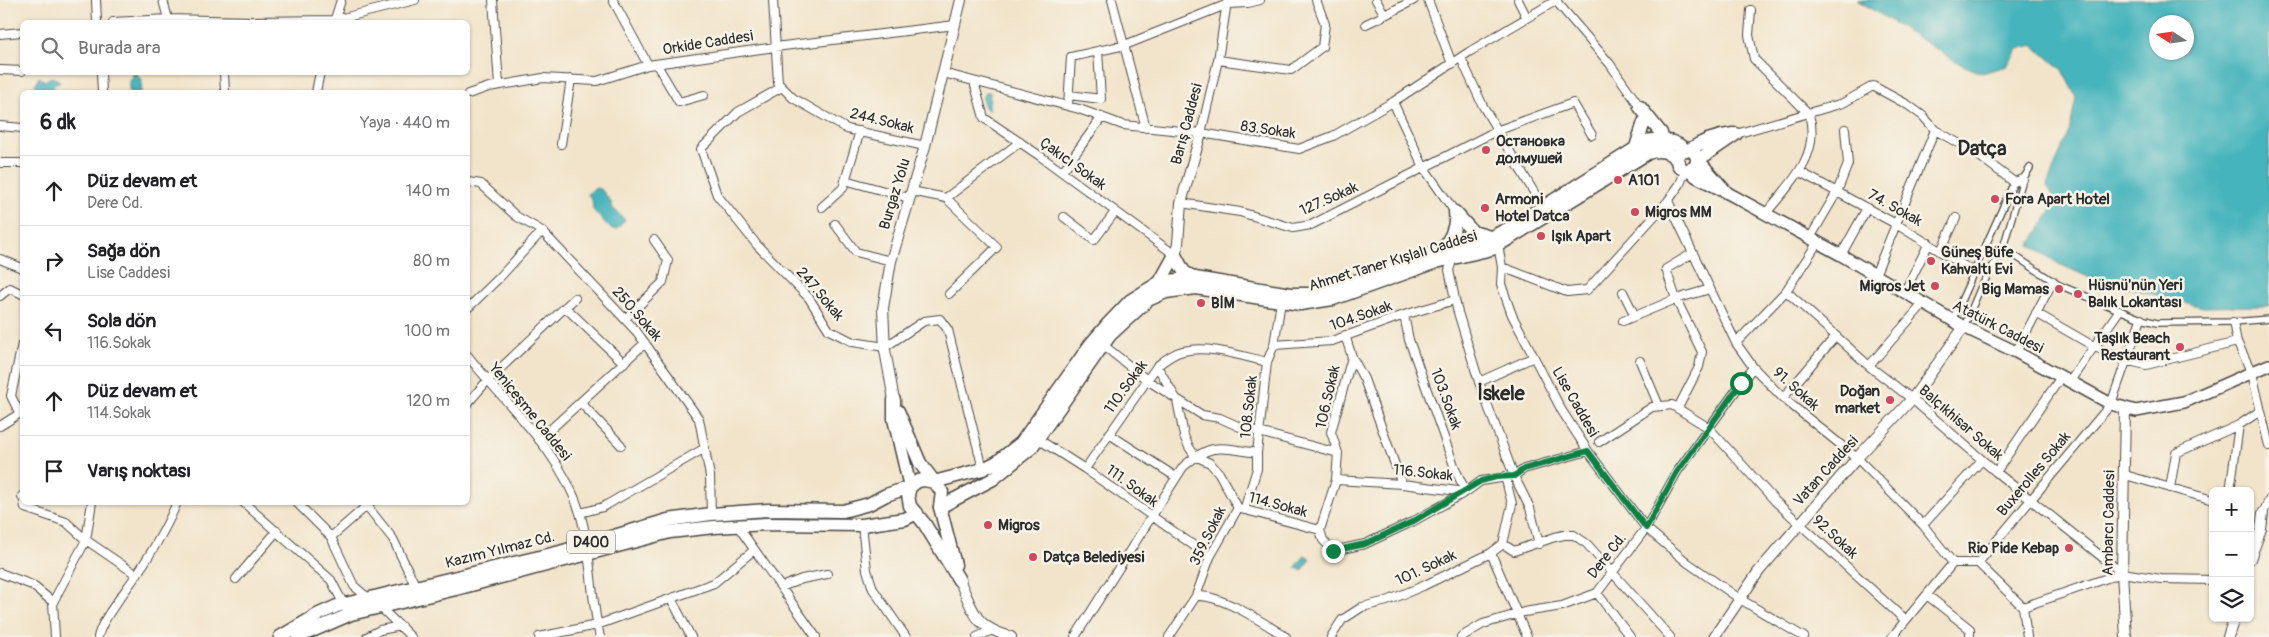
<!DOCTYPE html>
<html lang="tr">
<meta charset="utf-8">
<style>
body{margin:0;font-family:Pangolin,sans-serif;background:#f2f2f2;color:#202124}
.controls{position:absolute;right:15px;bottom:15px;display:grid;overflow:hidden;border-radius:8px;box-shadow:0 1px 4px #0004}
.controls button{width:45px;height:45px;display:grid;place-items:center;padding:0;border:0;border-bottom:1px solid #e0e0e0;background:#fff;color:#202124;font:25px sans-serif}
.compass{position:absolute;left:2149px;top:15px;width:45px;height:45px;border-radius:50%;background:#fff;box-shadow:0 1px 4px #0004;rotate:282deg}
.stop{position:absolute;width:15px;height:15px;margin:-11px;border:4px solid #0b8043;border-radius:50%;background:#fff}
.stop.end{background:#0b8043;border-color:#fff;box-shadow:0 1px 5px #0008}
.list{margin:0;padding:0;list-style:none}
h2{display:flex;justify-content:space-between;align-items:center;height:65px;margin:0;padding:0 20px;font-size:21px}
h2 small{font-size:16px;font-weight:400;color:#757577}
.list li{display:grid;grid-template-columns:32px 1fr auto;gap:15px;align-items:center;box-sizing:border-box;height:70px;padding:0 20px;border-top:1px solid #e0e0e0}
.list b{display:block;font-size:19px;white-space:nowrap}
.list p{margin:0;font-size:16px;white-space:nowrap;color:#757577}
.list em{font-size:16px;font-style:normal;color:#757577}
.icon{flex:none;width:28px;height:28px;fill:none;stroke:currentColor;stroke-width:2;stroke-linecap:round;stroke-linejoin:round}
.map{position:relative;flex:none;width:2269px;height:637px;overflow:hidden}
.search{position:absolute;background:#fff;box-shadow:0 1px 4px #0004;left:20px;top:20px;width:450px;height:55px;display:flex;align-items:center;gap:12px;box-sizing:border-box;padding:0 18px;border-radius:8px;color:#757577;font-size:19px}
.panel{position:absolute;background:#fff;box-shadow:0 1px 4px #0004;left:20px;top:90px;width:450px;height:415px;border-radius:8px}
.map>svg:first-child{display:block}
</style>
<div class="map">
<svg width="2269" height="637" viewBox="0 0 2269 637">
<rect width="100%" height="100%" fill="#f7f3e8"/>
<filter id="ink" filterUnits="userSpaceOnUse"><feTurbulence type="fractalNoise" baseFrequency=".02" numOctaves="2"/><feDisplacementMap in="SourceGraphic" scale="10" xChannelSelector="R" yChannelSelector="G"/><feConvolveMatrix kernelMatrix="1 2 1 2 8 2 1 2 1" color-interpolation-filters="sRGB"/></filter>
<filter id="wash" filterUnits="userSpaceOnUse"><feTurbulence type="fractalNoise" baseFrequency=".0096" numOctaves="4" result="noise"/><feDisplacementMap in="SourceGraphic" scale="20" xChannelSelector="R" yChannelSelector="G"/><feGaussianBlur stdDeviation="1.12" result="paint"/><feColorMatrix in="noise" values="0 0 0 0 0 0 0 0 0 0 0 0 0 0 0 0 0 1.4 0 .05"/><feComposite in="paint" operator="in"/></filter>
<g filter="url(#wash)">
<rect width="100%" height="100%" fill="#f2e4ca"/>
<path fill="#45b4bc" stroke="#387074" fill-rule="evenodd" d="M1857,0h412v306l-66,1 -115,-30 -29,-13 -29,-19 22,-36 3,-9 -8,-15 23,-56 6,-32 -14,-27 -29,-25 -15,4 -11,17 -25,7 -20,-8zM2156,22h30v30h-30z
M133,74h5v4l4,1 -1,13h-12v-13h3z
M39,77l6,4 6,-4 6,2 3,3 -6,3 -2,5 -6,-2 -6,4 -5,-7z
M985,92h5l-1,19c-6,-4 -8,-13 -4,-19z
M596,188l5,1 10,13v4l14,14 -8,9h-6l-18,-19 -1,-11 -5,-5z
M1305,555l6,4 -9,12 -6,-4z"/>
</g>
<g filter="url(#ink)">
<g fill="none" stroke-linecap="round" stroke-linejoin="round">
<defs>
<path id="pedestrian" d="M2003,248l56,37 82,34 16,4 76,-1 36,-3
M1952,321l62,-139
M1964,327l16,-38 23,-41 20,-69 7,-11"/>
<path id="minor" d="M96,0l1,22
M163,0l5,19
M493,0l6,85
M613,0l35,65
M773,0l5,83 15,15 54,31 78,17
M1112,0l34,128
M1428,0l24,64
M1518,0l9,18
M1556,1l54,63 30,43
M1751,10l-2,25 5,24 55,55c12,42 -19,70 -43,99
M1385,15l29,-15
M113,22l55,-3 83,2 84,-1 80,-20
M334,22l7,-22
M1366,24l19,-9 -9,-15
M0,34l22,-2
M1461,58l22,48 59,100
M1218,60l73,10 31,-23 3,-23 -9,-24
M657,65l22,37 25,-7
M0,70l22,1
M101,72l1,20
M224,72l1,20
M943,73l136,36 44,16 78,8 98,16 34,-13 60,-34 76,-50 88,-52
M974,82l10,36 56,38 135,99
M782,87l-44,25 -37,37 16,46 40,50 52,53 20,32 24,12 32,5 39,-26 16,-2 8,11 35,139
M316,92l4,-20
M468,94l21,-7 54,-9 54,3 51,-16 127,-18 180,-22
M1069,95l32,4 -3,-48
M1393,102l31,66 31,44
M1068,106l3,-49 54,-12 103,-41 20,-1 12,-3
M0,126l22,2
M1201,133l17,-73 9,-58
M1736,134l107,-31 30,-17 35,19 15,11 12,14 39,22 40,30 9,-3
M561,144l10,-65
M0,163h22
M1062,172l40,-55
M1800,172l96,52 78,48
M845,180l64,18
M468,182l13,2 35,32 26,15 95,101 62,87 11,57 1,38
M911,191l35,7 51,49 -48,47
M946,198l74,-56
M1668,201l68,142 17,24 30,31 74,60 66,67 30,38
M1181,203l59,9 53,16 18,-3 185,-94 77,-28 19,32
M822,207l21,-19 17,-57
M1064,217l30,23 21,-28
M835,224l21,28 35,9
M1810,238l27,-46 11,-28 -3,-35
M1498,245l4,22 65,25 20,-2 81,-89 12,-17 6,-15
M1984,250l15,7
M1941,251l15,-33
M1841,255l26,-47
M1453,258l-4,12 8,39 22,73 35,94 16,32 9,36
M0,259l22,9
M1502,267l-1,17 11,31 50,96 26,40 58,77 42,35 52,36 64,38
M1875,275l60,-145
M1786,291l83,75 43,33 84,73 126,101
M1623,292l12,24
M1904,293l25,-50
M0,296l10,-8 12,6
M565,307l59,56
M468,308l32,-31 42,-46
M2036,313l59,34 30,13 21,5 91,-23
M625,319l38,-37 5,-22 -14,-20
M1623,321l53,-22 34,-10
M2233,322l4,20 15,31 17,73
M1345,335l7,22 12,22 38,105
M1736,343l50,-52 32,-49
M1103,345l44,35 55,35 18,3 20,9 98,26
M1274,345l58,-4 72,-26 51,-15
M2016,352l37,-71
M468,356c39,50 93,95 112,157 12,40 10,83 20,124
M1640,361l19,45
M1157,366l20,34 7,36 5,11 6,9 15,7 9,10 19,35 -28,49 -14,39 -27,41
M1869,366l54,-62
M2070,381l49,-70
M1479,382l55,-25
M1783,398l52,-61
M468,403l19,-22 88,-83
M581,403l40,42
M1678,408l21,-41 3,-15 -26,-53 -10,-30 27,-16
M20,414l-9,-18 11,-52
M0,426l22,-14
M1109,434l67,43
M1038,439l47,30 125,88
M539,440l106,-97
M1599,442l53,-35 20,-2 37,23 66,73 130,119
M1085,469l72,-103c8,-6 16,-13 26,-15 27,-6 58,5 84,11
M1996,472l65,-95
M2125,475l88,25
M1336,480l66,4 64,8 15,-11 33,-5 10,-7 64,-18
M2170,488l6,-35 63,-28 21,-14
M2230,491l9,-66
M22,496v1
M24,502l1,6 41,14 20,18 -33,62 2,35
M92,502l-6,38 51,35
M243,502l88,78 13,25
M296,502l35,35 23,49 14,12
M367,506l26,33 23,48
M1238,508l82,22 3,10 10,11 32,-7 47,-22 54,-30 -10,-21 -47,-131 -5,-25
M1244,510l13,-41v-16
M580,513l23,-6 102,-59
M2263,513l6,-13
M737,525l79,112
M862,525l5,45 6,19 33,48
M1923,525l59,-65
M1320,530l16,-50 2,-27 -7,-21 21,-75
M331,537l40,-35
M1503,544l9,-40 -7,-28
M1491,553l36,84
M1978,563l133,-159 30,-85
M1978,563l45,44 4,30
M0,573l32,12 21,17
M236,579l41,-48
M781,587l21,-8 25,-5
M1597,593l33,44
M1927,595l43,34v8
M1196,596c25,-2 68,27 90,41
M672,600l19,37
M380,607l31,30
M2023,607l99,-34 39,6 52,1
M98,637c4,-19 28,-46 39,-63 15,-22 30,-47 40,-72
M367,637l13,-7 21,-4
M539,637l58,-12 117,-42 40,-33
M977,637l13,-6
M1075,637l108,-170c29,-26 39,-19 74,-14l10,-91 7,-17 7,-43
M1331,637l11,-17 20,-13 25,-6 36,-15 68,-33 12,-9 11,7 41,-14 9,-2h10l13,9 83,93
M1461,637l22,-13 41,-12 38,-6 35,-13 49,-65 31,-56 76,-105
M1892,637l61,-74h25"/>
<path id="tertiary" d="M1175,255l3,-11 3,-41 20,-70
M894,400l-9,-50 -2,-42 8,-47 34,-115 36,-146
M2125,409l-3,164 4,64
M2250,559l11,-30 2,-16
M959,580c16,33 14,46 52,57
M1714,637l45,-66 98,-113 55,-59 52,-72
M2228,637l6,-19"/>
<path id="secondary" d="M1726,192l115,63 123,72 52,25 95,52 25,7 48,-9 85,-37"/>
<path id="primary" d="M1640,107l21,26 2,14
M1636,147l8,-25
M1689,150c13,-9 28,-14 44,-16
M1677 160a10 10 0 1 1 20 0a10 10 0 1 1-20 0Z
M1689,169l7,7 23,12
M1726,192l-28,-32 38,-26
M1455,212l18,20 17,5
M1441,251c9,-11 16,-25 14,-39
M1175,255l9,17 11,6
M1160,282l15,-27
M934,482l49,-13 14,-7 24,-19 69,-98 18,-21 23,-24 29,-18 35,-4 96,16h20l20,-4 103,-38 54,-13 25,-13 134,-85c15,-3 28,-1 39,9
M940,507l53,-28 38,-31 79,-113 38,-35 18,-8 30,-4 104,16 33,-5 103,-37 56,-13 156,-96c12,-4 23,-2 30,9"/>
<path id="trunk" d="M894,400v19l16,68 -2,8 2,11 14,17 35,57
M898,411l22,52 22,29 -2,15 15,58
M280,637l39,-23 18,-8 223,-54 108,-32 43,-6 57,-4 75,1 26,-7 17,-9 24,-8 8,-6 6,-1 10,2
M298,637l53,-23 105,-25 214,-57 44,-5 53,-3 95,1 43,-6 12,-6"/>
</defs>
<use href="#pedestrian" stroke="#494743" stroke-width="8"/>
<use href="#minor" stroke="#494743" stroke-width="10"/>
<use href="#tertiary" stroke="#494743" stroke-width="12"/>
<use href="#secondary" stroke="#494743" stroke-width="14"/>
<use href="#primary" stroke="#494743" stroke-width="15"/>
<use href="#trunk" stroke="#494743" stroke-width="15"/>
<use href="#pedestrian" stroke="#fff" stroke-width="5.5"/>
<use href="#minor" stroke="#fff" stroke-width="8"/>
<use href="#tertiary" stroke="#fff" stroke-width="10"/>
<use href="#secondary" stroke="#fff" stroke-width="11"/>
<use href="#primary" stroke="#fff" stroke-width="12"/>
<use href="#trunk" stroke="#fff" stroke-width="12"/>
</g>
</g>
<g fill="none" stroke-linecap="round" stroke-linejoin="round" filter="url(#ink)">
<path stroke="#0b8043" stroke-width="6" d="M1333,551l32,-7 47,-22 69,-41 15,-4 18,-1 10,-7 64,-18 58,77 31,-56 64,-89"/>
</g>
<g fill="#d1495b" stroke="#f7f3e8" stroke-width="2">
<circle cx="1486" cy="150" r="5"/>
<circle cx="1618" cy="180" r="5"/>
<circle cx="1995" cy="199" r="5"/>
<circle cx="1485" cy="208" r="5"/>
<circle cx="1635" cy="212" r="5"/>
<circle cx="1541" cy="236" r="5"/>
<circle cx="1931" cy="261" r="5"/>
<circle cx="1935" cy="286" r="5"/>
<circle cx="2059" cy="289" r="5"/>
<circle cx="2078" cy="294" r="5"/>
<circle cx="1201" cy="303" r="5"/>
<circle cx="2180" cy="347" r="5"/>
<circle cx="1890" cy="400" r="5"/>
<circle cx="988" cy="525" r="5"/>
<circle cx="2069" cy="548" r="5"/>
<circle cx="1033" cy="557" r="5"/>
</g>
<g text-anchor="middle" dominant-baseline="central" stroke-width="5" stroke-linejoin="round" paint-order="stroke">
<rect fill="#f7f3e8" stroke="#686764" stroke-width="1" x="567" y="530.5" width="48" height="23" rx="4"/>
<g font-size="14" font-weight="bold" fill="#2b2b2b">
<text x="591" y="542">D400</text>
</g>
<g font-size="15" fill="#2b2b2b" stroke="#f7f3e8">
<text transform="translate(708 43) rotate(-9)">Orkide Caddesi</text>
<text transform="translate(882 121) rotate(14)">244.Sokak</text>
<text transform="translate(1187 124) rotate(-75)">Barış Caddesi</text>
<text transform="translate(1268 130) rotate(8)">83.Sokak</text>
<text transform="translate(1073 164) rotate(36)">Çakıcı Sokak</text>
<text transform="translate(895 194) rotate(-73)">Burgaz Yolu</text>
<text transform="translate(1329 199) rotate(-24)">127.Sokak</text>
<text transform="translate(1895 208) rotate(29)">74. Sokak</text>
<text transform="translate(1393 261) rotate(-17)">Ahmet Taner Kışlalı Caddesi</text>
<text transform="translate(820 294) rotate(50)">247.Sokak</text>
<text transform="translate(637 314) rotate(49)">250.Sokak</text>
<text transform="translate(1361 316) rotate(-19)">104.Sokak</text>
<text transform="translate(1998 327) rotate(27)">Atatürk Caddesi</text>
<text transform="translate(1126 387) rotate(-54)">110.Sokak</text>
<text transform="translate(1796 389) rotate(42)">91. Sokak</text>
<text transform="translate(1328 397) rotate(-77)">106.Sokak</text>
<text transform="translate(1446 399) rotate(70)">103.Sokak</text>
<text transform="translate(1575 402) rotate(60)">Lise Caddesi</text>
<text transform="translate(1249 407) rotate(-84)">108.Sokak</text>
<text transform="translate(530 412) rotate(51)">Yeniçeşme Caddesi</text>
<text transform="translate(1961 423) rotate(41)">Balçıkhisar Sokak</text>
<text transform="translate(1826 471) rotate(-48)">Vatan Caddesi</text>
<text transform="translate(1423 473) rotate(6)">116.Sokak</text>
<text transform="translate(2034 474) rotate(-50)">Buxerolles Sokak</text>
<text transform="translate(1132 486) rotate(36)">111. Sokak</text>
<text transform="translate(1278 505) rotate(15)">114.Sokak</text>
<text transform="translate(2109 523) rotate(-89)">Ambarcı Caddesi</text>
<text transform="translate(1208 536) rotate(-64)">359.Sokak</text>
<text transform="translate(1835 537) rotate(43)">92.Sokak</text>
<text transform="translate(500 550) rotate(-14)">Kazım Yılmaz Cd.</text>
<text transform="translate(1607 556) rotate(-52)">Dere Cd.</text>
<text transform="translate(1426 568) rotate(-25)">101. Sokak</text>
</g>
<g font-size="15" font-weight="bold" fill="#2b2b2b" stroke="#f7f3e8" text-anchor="start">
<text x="1496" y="141">Остановка<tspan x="1496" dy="17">долмушей</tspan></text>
<text x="1628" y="180">A101</text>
<text x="1495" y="199">Armoni<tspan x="1495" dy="17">Hotel Datca</tspan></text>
<text x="2005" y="199">Fora Apart Hotel</text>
<text x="1645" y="212">Migros MM</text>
<text x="1551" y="236">Işık Apart</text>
<text x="1941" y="252">Güneş Büfe<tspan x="1941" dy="17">Kahvaltı Evi</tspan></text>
<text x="2088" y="285">Hüsnü'nün Yeri<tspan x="2088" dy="17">Balık Lokantası</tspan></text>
<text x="1925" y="286" text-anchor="end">Migros Jet</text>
<text x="2049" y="289" text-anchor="end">Big Mamas</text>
<text x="1211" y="303">BİM</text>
<text x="2170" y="338" text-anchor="end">Taşlık Beach<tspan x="2170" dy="17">Restaurant</tspan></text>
<text x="1880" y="391" text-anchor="end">Doğan<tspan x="1880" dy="17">market</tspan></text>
<text x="998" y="525">Migros</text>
<text x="2059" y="548" text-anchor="end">Rio Pide Kebap</text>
<text x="1043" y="557">Datça Belediyesi</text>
</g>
<g font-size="20" font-weight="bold" fill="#2b2b2b" stroke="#f7f3e8">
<text x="1982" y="148">Datça</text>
<text x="1501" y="393">İskele</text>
</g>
</g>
</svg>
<div class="controls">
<button>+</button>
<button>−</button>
<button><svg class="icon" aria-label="layers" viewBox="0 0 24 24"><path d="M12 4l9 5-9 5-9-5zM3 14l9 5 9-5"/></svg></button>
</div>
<svg class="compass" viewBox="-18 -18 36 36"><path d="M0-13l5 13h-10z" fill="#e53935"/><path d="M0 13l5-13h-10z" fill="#757577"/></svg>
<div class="stop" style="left:1741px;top:383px"></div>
<div class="stop end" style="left:1333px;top:551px"></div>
<div class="search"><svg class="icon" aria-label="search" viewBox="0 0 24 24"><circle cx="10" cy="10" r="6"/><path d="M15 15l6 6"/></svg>Burada ara</div>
<section class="panel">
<h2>6 dk<small>Yaya · 440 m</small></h2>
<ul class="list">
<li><svg class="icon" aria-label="ahead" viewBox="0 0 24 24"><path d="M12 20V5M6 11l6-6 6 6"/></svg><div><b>Düz devam et</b><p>Dere Cd.</p></div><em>140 m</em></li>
<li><svg class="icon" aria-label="right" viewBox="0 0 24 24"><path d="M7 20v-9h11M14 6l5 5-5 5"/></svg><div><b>Sağa dön</b><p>Lise Caddesi</p></div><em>80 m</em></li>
<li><svg class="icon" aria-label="left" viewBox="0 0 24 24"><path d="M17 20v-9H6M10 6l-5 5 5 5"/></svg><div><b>Sola dön</b><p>116.Sokak</p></div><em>100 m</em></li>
<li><svg class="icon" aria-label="ahead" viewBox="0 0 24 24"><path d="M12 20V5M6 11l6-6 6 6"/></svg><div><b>Düz devam et</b><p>114.Sokak</p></div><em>120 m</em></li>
<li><svg class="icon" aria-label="arrive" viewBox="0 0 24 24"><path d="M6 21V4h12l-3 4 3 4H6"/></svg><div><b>Varış noktası</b></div></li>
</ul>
</section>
</div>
